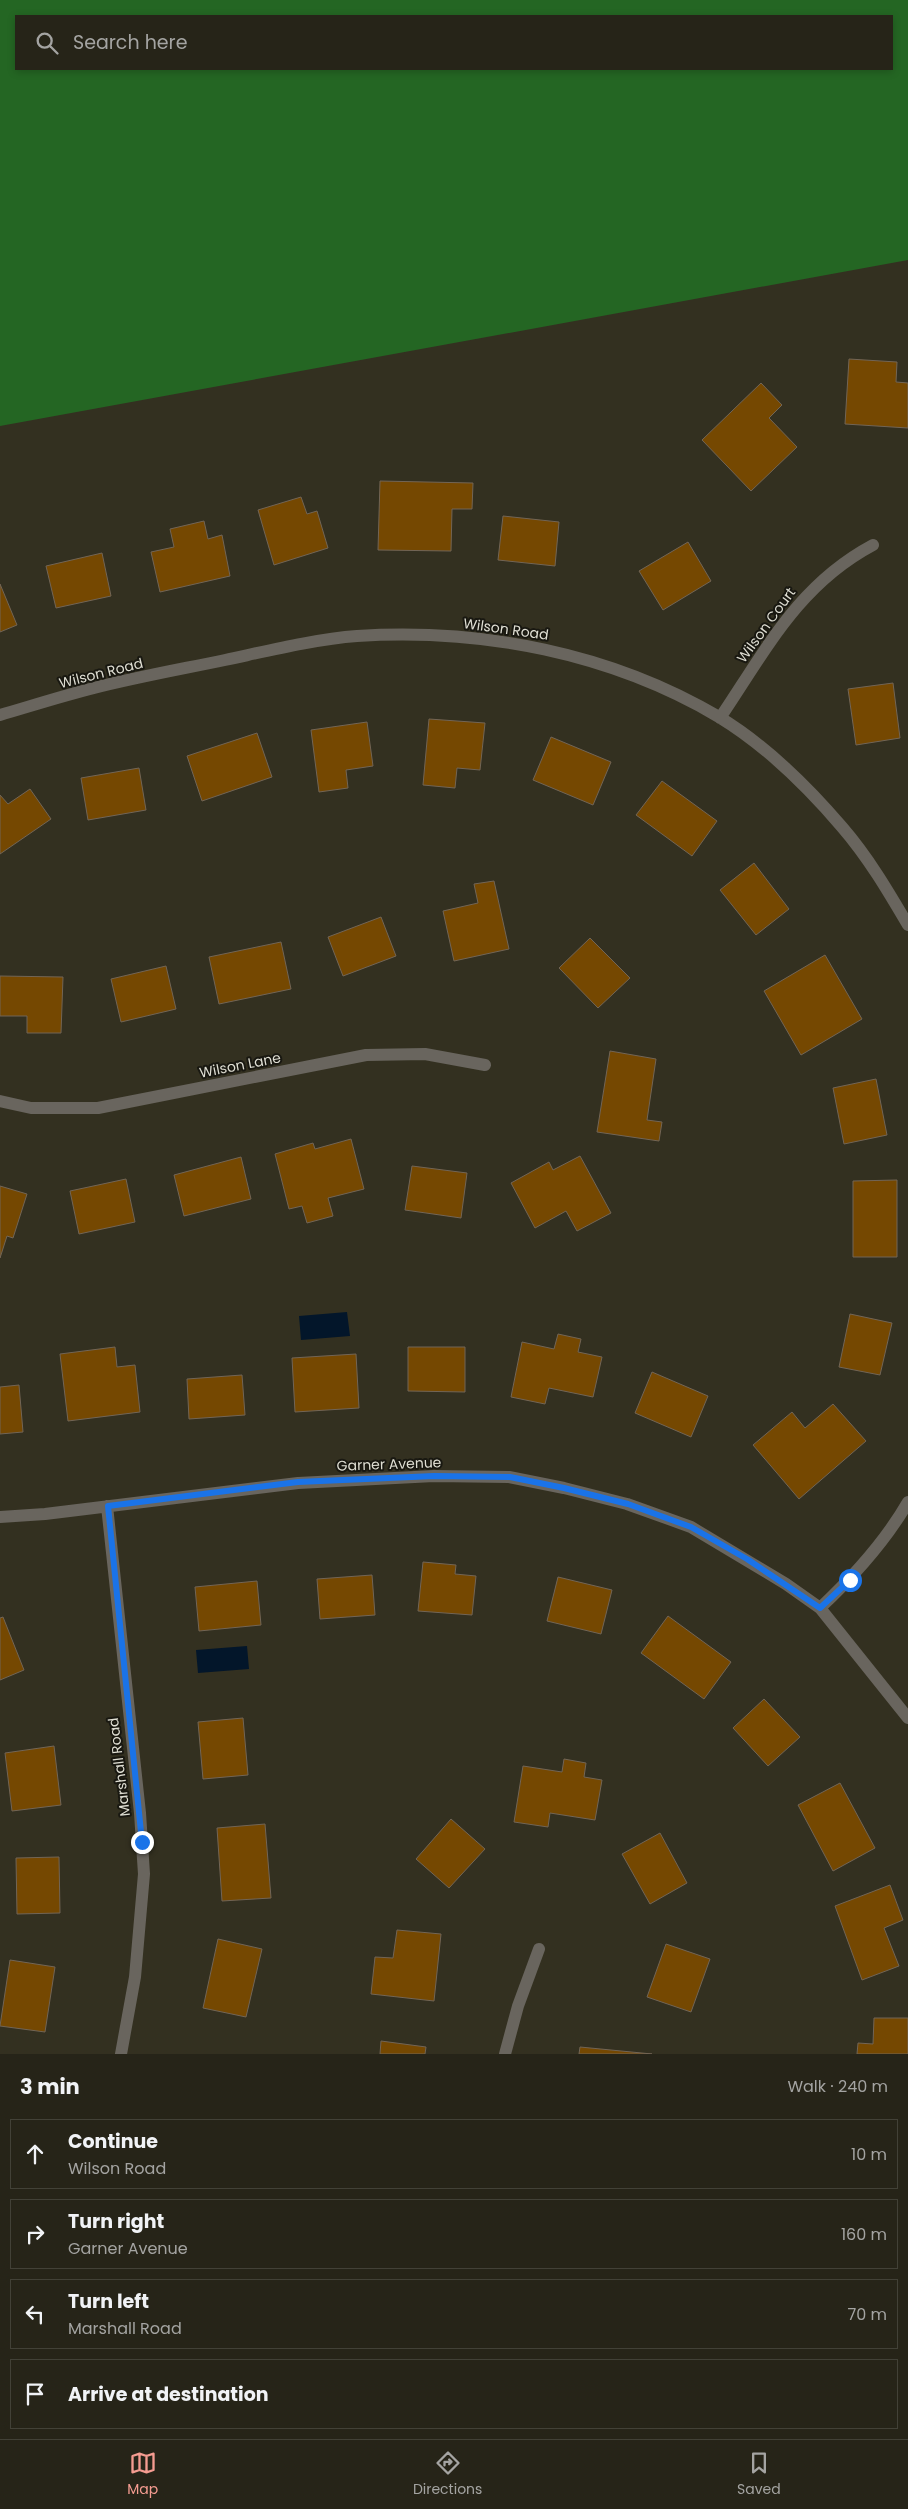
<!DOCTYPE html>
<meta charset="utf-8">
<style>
body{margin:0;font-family:Poppins,sans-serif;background:#2e2c21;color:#f1f3f6}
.stop{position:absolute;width:15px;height:15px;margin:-11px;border:4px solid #1a73e8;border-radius:50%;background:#fff}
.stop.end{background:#1a73e8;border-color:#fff;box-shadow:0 1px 5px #0008}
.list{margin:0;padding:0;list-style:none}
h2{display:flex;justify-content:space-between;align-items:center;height:65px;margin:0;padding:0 20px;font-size:21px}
h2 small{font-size:16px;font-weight:400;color:#a4a4a2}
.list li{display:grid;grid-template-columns:32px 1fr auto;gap:15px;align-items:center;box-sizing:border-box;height:70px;margin:0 10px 10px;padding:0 10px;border:1px solid #424137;border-radius:0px}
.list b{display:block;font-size:19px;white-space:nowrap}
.list p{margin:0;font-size:16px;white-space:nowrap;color:#a4a4a2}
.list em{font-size:16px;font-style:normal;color:#a4a4a2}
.icon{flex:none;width:28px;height:28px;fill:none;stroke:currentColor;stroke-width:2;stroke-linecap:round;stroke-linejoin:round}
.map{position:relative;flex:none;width:908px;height:2054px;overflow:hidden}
.search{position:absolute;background:#262418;box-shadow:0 2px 8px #0003;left:15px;right:15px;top:15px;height:55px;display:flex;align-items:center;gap:12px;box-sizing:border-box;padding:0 18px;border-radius:0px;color:#a4a4a2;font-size:19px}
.sheet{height:385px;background:#262418}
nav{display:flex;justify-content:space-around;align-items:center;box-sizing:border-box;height:70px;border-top:1px solid #424137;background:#262418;font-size:14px;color:#a4a4a2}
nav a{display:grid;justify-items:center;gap:2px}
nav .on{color:#f59c91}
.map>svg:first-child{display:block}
</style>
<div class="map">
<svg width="908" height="2054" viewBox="0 0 908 2054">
<rect width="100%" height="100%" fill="#333020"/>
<path fill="#246623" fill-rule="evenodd" d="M0,0h908v260l-908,166zM16,16h876v53h-876z"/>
<path fill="#03162a" d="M347,1312l3,24 -49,4 -2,-24z
M247,1646l2,23 -51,4 -2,-23z"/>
<path fill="#754801" stroke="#726556" d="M849,359l48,3 -1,20 12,1v45l-63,-4z
M761,383l21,22 -13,13 28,29 -46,44 -49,-51z
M380,481l93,2 -1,26h-20l-1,42 -73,-1z
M301,497l6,17 10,-3 11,37 -54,17 -16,-55z
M503,516l56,6 -4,44 -57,-6z
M204,521l4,18 14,-4 8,41 -70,16 -9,-40 23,-5 -4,-18z
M688,542l23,39 -48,29 -24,-39z
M102,553l9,43 -55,12 -10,-42z
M0,584l17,41 -17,7z
M893,683l7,55 -44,7 -8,-56z
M429,719l56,4 -5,47 -23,-2 -2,20 -32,-3z
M367,722l6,44 -27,4 2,18 -29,4 -8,-62z
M257,733l15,44 -70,24 -15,-45z
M551,737l60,25 -18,43 -60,-25z
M139,768l7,42 -58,10 -7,-42z
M662,781l55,40 -25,35 -56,-41z
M30,789l21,30 -51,35v-59l8,9z
M754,863l35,46 -33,26 -36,-45z
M494,881l15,68 -55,12 -11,-50 35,-8 -4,-19z
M381,917l15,39 -53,20 -15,-39z
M590,938l40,40 -32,30 -39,-40z
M281,942l10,47 -72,15 -10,-47z
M825,955l37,64 -61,36 -37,-64z
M166,966l10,43 -55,13 -10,-43z
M0,976l63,1 -2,56h-34v-17h-27z
M610,1051l46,8 -9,61 15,2 -3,19 -62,-9z
M876,1079l11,56 -43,9 -11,-56z
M351,1139l13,50 -36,9 5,18 -26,7 -5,-17 -13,3 -14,-55 38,-11 2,6z
M580,1156l31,57 -34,18 -11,-20 -31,17 -24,-45 38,-21 4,8z
M241,1157l10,42 -67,17 -10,-41z
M412,1166l55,7 -6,45 -56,-8z
M126,1179l9,43 -56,12 -9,-43z
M897,1180v77h-44v-76z
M0,1186l27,8 -14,44 -6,-2 -7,22z
M850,1314l42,9 -12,52 -41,-8z
M558,1334l23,5 -3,13 24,5 -9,40 -44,-9 -4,16 -34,-7 11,-55 32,7z
M115,1347l2,20 18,-2 5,47 -72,9 -8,-67z
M408,1347h57v45l-57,-1z
M356,1354l3,54 -64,4 -3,-54z
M652,1372l56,24 -17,41 -56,-24z
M242,1375l3,40 -56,4 -2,-40z
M19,1385l4,47 -23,2v-47z
M833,1404l33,37 -67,58 -46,-54 39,-33 13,16z
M423,1562l33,3 -1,9 21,2 -4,39 -54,-4z
M372,1575l3,40 -55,4 -3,-40z
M558,1577l54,13 -11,44 -54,-13z
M257,1581l4,44 -62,6 -4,-44z
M668,1616l63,46 -27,37 -63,-46z
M3,1617l21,53 -24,10v-62z
M764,1699l36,38 -32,29 -35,-38z
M243,1718l5,57 -45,4 -5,-57z
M54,1746l7,59 -49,6 -7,-58z
M564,1759l22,4 -2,14 18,3 -7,40 -45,-7 -2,14 -34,-5 9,-56 39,6z
M840,1783l35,65 -42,23 -35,-66z
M451,1819l34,30 -36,39 -33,-29z
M265,1824l6,74 -49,3 -5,-73z
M660,1833l27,50 -37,21 -28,-50z
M59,1857l1,56 -43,1 -1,-56z
M890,1885l13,35 -19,8 15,38 -37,14 -27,-74z
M397,1930l44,4 -7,67 -63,-7 4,-37 18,1z
M218,1939l44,10 -16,68 -43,-9z
M666,1944l44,15 -19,53 -44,-15z
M10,1960l45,7 -10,65 -45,-6z
M874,2018h34v36h-51l1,-11 15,1z
M381,2041l45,6 -1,7h-45z
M580,2047l72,7h-73z"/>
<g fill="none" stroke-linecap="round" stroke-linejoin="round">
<path stroke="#69655e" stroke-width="12" d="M0,715c31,-9 62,-19 94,-27 43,-11 88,-19 131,-28 42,-9 91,-21 132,-24 125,-8 254,17 362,81 46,28 88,69 123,110 26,30 46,64 66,98
M720,718c46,-68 78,-133 153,-173
M0,1101l31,7h67l268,-53 59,-1 60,11
M107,1506l33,307 4,61 -9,103 -14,77
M0,1517l45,-3 253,-31 136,-7 75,1 55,11 63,16 64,23 95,57 34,24 88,110
M820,1608c34,-32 65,-66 88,-106
M505,2054l13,-48 21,-57"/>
</g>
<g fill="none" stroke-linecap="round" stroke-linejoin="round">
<path stroke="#1a73e8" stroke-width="6" d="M142,1842l-34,-336 190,-24 136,-6 76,1 54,11 64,16 63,23 56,32 73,49 30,-28"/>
</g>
<g text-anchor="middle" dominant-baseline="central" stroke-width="4" stroke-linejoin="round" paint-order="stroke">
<g font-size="14" fill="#dfded3" stroke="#191811">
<text transform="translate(766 625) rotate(-54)">Wilson Court</text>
<text transform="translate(506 629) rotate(8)">Wilson Road</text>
<text transform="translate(101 673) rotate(-14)">Wilson Road</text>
<text transform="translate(240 1065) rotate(-11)">Wilson Lane</text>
<text transform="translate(389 1464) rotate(-2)">Garner Avenue</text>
<text transform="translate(119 1767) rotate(-97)">Marshall Road</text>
</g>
</g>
</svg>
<div class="stop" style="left:850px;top:1580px"></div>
<div class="stop end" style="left:142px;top:1842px"></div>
<div class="search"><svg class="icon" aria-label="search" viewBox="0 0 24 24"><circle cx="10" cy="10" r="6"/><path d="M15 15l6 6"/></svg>Search here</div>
</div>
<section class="sheet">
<h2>3 min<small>Walk · 240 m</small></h2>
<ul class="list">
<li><svg class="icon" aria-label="ahead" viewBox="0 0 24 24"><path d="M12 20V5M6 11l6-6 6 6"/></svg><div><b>Continue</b><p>Wilson Road</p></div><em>10 m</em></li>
<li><svg class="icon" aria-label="right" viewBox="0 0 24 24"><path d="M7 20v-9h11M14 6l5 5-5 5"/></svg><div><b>Turn right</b><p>Garner Avenue</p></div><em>160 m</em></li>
<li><svg class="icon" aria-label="left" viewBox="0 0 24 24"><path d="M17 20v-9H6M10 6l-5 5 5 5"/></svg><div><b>Turn left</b><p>Marshall Road</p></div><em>70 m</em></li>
<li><svg class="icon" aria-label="arrive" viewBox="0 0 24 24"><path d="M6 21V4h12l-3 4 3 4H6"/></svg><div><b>Arrive at destination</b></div></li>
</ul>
</section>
<nav>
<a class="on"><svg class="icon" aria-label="map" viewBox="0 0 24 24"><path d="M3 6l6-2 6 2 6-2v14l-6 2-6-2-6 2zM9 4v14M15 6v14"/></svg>Map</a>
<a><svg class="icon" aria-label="directions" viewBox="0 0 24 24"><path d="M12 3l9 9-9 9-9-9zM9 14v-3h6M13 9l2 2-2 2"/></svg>Directions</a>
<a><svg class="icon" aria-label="saved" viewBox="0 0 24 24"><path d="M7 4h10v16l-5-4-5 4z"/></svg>Saved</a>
</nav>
